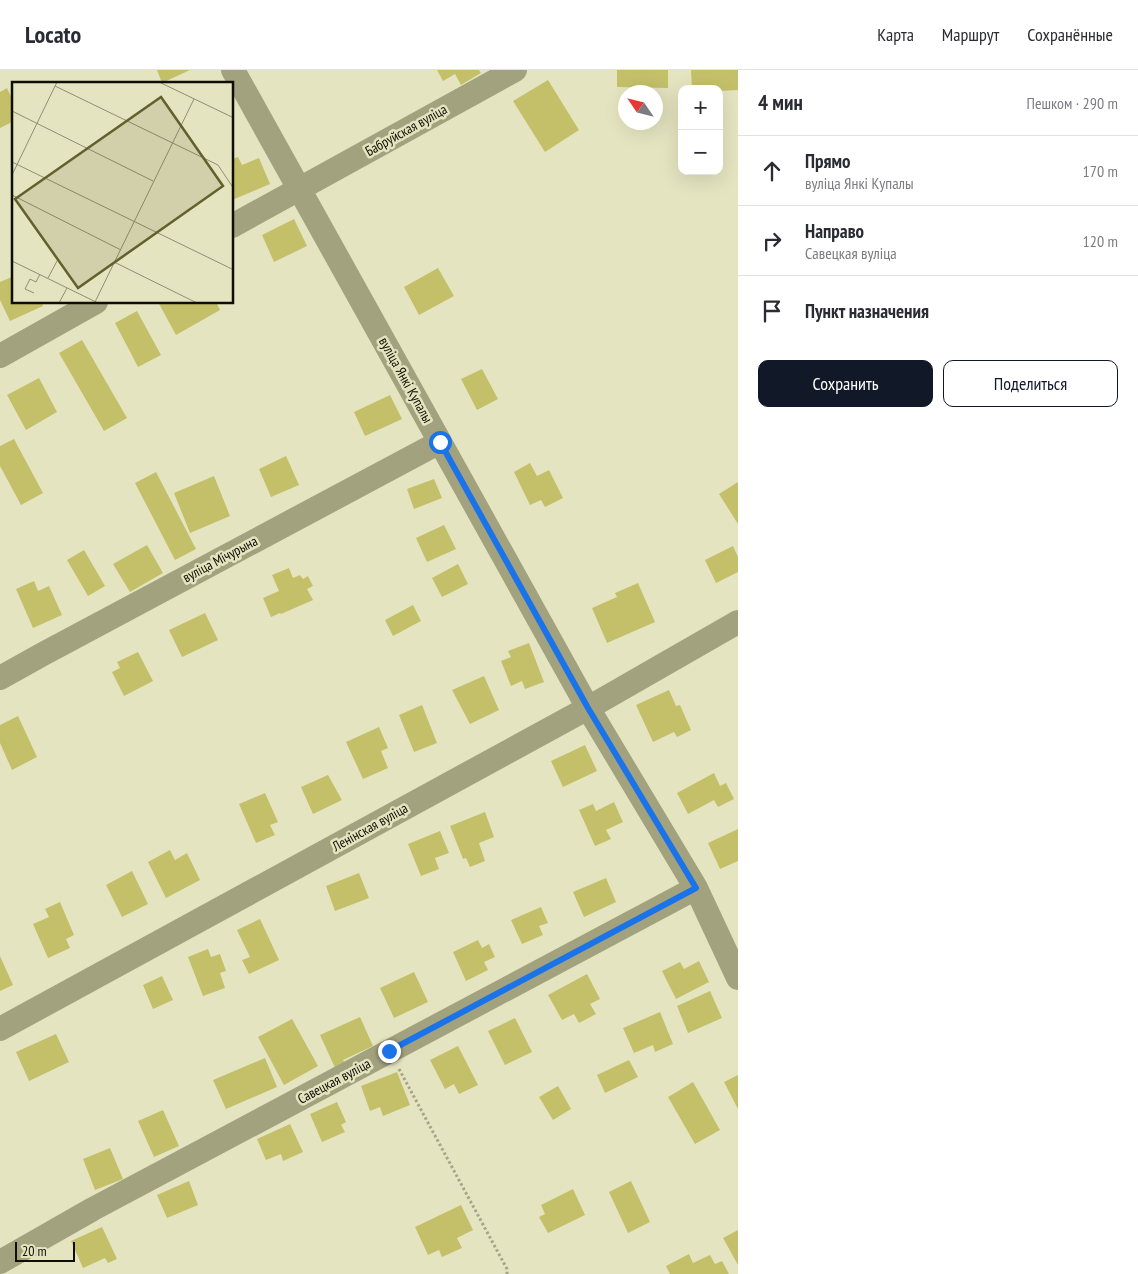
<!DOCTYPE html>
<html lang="ru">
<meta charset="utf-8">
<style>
body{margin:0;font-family:"PT Sans Narrow",sans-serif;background:#f7f7f7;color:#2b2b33}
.controls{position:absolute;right:15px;top:15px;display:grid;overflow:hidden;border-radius:10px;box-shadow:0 5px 20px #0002}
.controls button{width:45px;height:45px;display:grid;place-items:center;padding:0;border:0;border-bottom:1px solid #e1e1e2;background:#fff;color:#2b2b33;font:25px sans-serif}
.compass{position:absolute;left:618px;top:15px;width:45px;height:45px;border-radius:50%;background:#fff;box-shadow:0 5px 20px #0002;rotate:305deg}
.scale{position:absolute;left:15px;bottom:12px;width:60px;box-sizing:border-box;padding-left:5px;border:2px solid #0f0e03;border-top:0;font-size:14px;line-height:18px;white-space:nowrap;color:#0f0e03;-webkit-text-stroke:4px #e5e4c0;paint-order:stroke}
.stop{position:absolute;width:15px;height:15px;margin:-11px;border:4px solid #1a73e8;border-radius:50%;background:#fff}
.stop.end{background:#1a73e8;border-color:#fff;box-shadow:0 1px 5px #0008}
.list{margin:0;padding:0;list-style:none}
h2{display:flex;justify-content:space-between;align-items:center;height:65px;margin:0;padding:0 20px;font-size:21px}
h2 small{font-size:16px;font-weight:400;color:#7c7c81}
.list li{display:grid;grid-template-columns:32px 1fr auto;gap:15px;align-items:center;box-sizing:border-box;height:70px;padding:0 20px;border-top:1px solid #e1e1e2}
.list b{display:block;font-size:19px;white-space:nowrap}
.list p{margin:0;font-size:16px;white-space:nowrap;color:#7c7c81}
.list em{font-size:16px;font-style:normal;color:#7c7c81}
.actions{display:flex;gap:10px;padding:15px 20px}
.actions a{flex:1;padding:11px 0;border:1px solid #111827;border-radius:10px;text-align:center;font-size:18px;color:#111827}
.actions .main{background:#111827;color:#fff}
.icon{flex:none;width:28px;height:28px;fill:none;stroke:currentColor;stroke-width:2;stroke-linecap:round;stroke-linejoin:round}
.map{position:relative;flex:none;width:738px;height:1204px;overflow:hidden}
header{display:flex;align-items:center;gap:30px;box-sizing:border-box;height:70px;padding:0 25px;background:#fff;border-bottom:1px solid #e1e1e2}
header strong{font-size:24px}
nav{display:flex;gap:28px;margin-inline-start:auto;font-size:18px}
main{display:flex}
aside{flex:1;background:#fff}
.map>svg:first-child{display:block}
</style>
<header>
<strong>Locato</strong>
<nav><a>Карта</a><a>Маршрут</a><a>Сохранённые</a></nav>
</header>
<main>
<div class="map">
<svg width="738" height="1204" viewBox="0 0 738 1204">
<rect width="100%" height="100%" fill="#e5e4c0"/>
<path fill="#c4c06a" d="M157,0h33l-28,13z
M437,0h42l2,3 -20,12 -6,-11 -12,7z
M617,0h51v18l-51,-1z
M691,0h47v20l-19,1v-2h-27z
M548,10l31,50 -34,22 -32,-51z
M7,18l7,15v18l-14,7v-36z
M238,87l4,8 17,-7 11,26 -38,16v-41z
M294,149l13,27 -33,16 -12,-27z
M438,198l16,28 -35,19 -15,-28z
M14,206v26h28l1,4 -33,15 -10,-21v-18z
M158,232h58l4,8 -44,25z
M137,241l24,44 -23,12 -23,-44z
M82,270l45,78 -23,13 -45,-78z
M482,299l16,30 -21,11 -16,-31z
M39,308l18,34 -31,18 -19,-35z
M390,325l12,24 -37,17 -11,-24z
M14,369l29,54 -22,12 -21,-39v-20z
M286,386l13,29 -28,12 -12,-28z
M530,393l7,13 12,-6 14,28 -18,9 -4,-7 -11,5 -16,-33z
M156,402l40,77 -21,11 -40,-77z
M214,406l16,40 -40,17 -16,-40z
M434,409l8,19 -28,11 -7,-20z
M738,412v42l-19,-30z
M444,455l12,24 -29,13 -11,-24z
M147,475l16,28 -33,19 -17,-28z
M733,476l5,11v15l-22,11 -11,-23z
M84,480l21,36 -17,10 -21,-36z
M458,494l10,20 -26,13 -10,-19z
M289,498l4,10 7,-3 3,4 5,-3 5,10 -6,3 6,11 -32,14 -1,-1 -9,4 -8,-19 16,-7 -7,-16z
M34,511l4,10 11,-5 13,29 -29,13 -17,-39z
M638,513l17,39 -48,21 -15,-35 25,-11 -2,-4z
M413,535l8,16 -28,15 -8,-16z
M205,543l13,27 -36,17 -13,-27z
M529,573l15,39 -19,7 -3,-8 -11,5 -10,-25 10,-4 -3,-6z
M138,582l15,29 -29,15 -12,-24 8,-4 -3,-6z
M484,606l15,34 -29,14 -18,-34z
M669,620l7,16 4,-1 11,25 -14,7 -3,-5 -21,10 -17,-37z
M422,635l15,38 -23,9 -15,-37z
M18,646l19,41 -25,13 -12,-27v-18z
M379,657l9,21 -7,3 7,17 -25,11 -17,-37z
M585,675l12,26 -34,16 -12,-26z
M714,703l6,13 6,-3 8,16 -16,8 -4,-7 -26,14 -11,-21z
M328,705l14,25 -29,14 -12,-27z
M265,723l13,29 -8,3 5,10 -19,8 -17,-39z
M614,732l9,20 -17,8 5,9 -16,7 -16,-36 14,-6 3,7z
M485,742l9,25 -15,6 6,18 -15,6 -4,-9 -3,1 -13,-33z
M738,759v32l-18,8 -12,-26z
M440,761l9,22 -14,5 4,11 -18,7 -13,-32z
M170,780l5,10 12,-7 13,27 -34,18 -18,-36z
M132,801l16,33 -26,13 -16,-32z
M359,803l10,25 -34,13 -9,-25z
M606,808l10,24 -32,15 -11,-25z
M60,832l14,33 -8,4 4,9 -22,10 -15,-34 16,-7 -4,-8z
M541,837l7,16 -9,3 4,9 -21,9 -11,-24z
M260,849l19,41 -30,14 -7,-14 8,-3 -13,-27z
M478,870l4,8 7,-4 6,13 -11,5 4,8 -22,11 -13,-29z
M208,879l3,8 9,-3 6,17 -6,2 5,15 -22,8 -15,-39z
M0,886l13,29 -13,6z
M699,891l10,21 -33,17 -14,-28 18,-9 4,7z
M414,902l14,30 -34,16 -14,-30z
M587,904l13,25 -10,5 6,10 -17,9 -5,-9 -12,6 -14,-25z
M162,906l11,24 -20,9 -10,-24z
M710,921l12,27 -34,15 -11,-27z
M660,942l13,32 -18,8 -2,-7 -19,8 -11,-25z
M360,947l13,29 -30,14 3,5 -10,5 -16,-35z
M515,948l17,34 -27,13 -17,-34z
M292,949l26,47 -34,19 -26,-48z
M56,964l13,28 -40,19 -13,-29z
M458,976l20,39 -19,9 -5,-10 -9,5 -15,-29z
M265,988l12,29 -51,22 -13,-29z
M629,990l9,17 -33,16 -8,-18z
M397,1002l13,33 -27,11 -3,-9 -10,4 -9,-25z
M738,1005v34l-14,-27z
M693,1012l27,48 -25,14 -27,-47z
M558,1016l13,23 -18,11 -14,-23z
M337,1032l9,20 -5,3 4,7 -23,10 -12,-28z
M163,1040l16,36 -25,11 -16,-36z
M290,1054l13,28 -20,9 -2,-7 -15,6 -9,-21z
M110,1078l13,31 -28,11 -12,-31z
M189,1111l9,24 -31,13 -10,-23z
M631,1111l19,41 -22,11 -19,-41z
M573,1119l12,26 -37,18 -9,-16 6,-3 -4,-9z
M461,1135l12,25 -16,8 5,10 -20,9 -3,-7 -11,5 -13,-28z
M102,1157l15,32 -9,4 -3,-5 -22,10 -12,-27z
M738,1160v35l-15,-27z
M689,1184l4,9 17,-8 5,9 7,-3 7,13h-59l-4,-8z"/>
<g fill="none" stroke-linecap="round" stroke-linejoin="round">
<path stroke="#a5a487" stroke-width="3" stroke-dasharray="2.5 2.5" stroke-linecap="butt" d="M399,999l108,200v5"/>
<path stroke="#a3a27f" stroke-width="24" d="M233,0l355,638 108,180 42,90
M232,156l283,-156
M0,286l96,-54
M0,608l43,-24 397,-212
M0,959l588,-321 150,-86
M0,1192l93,-53 603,-321"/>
</g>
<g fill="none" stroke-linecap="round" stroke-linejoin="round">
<path stroke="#1a73e8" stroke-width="6" d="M389,981l307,-163 -108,-180 -148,-266"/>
</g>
<g text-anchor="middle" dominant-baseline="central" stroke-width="5" stroke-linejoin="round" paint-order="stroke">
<g font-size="14" fill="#0f0e03" stroke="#e5e4c0">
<text transform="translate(406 60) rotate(-29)">Бабруйская вуліца</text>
<text transform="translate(406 310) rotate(61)">вуліца Янкі Купалы</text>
<text transform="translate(220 489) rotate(-28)">вуліца Мічурына</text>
<text transform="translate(370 757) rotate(-29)">Ленінская вуліца</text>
<text transform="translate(334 1011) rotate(-28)">Савецкая вуліца</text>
</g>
</g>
<g transform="translate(12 12)">
<rect width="221" height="221" fill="#e5e4c0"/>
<path fill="none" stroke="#8f8e74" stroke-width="1" d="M147,0l75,36M43,4l163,79 16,24M0,29l141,70M0,80l222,108M0,93l45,-93M0,113l109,55M0,179l86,42M102,180l83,41M36,196l9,-17M22,211l-9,-4 5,-10 6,3 4,-8M83,220l99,-203M47,221l8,-15"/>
<path fill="#62602c" fill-opacity="0.15" stroke="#62602c" stroke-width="2.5" d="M149,15l62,89 -145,102 -63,-89z"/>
<rect width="221" height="221" fill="none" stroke="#0f0e03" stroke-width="2.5"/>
</g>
</svg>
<div class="controls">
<button>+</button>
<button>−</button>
</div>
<svg class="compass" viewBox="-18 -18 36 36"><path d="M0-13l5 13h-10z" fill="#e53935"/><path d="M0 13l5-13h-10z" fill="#7c7c81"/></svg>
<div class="scale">20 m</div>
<div class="stop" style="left:440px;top:372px"></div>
<div class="stop end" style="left:389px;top:981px"></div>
</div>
<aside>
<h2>4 мин<small>Пешком · 290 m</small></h2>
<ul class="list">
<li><svg class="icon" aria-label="ahead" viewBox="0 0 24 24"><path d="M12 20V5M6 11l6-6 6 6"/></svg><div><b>Прямо</b><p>вуліца Янкі Купалы</p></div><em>170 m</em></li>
<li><svg class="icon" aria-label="right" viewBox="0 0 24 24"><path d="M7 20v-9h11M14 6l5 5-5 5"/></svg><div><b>Направо</b><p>Савецкая вуліца</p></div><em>120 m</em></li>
<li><svg class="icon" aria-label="arrive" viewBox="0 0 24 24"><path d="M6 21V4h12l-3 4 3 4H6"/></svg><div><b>Пункт назначения</b></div></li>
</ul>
<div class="actions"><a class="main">Сохранить</a><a>Поделиться</a></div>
</aside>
</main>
